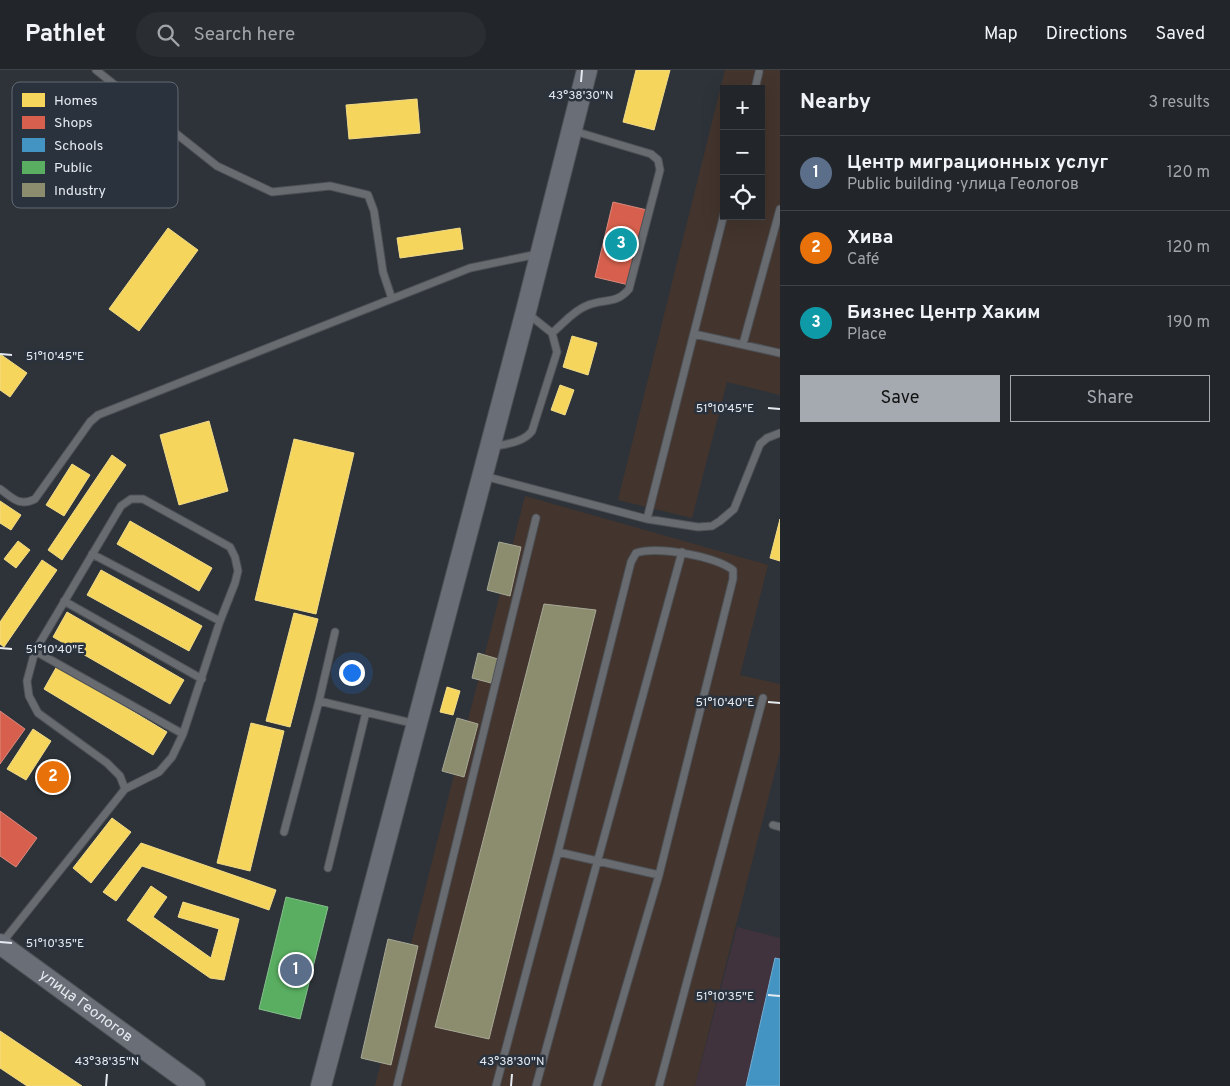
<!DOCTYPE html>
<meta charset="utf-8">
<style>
body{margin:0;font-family:Overpass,sans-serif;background:#2a2e33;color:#f1f3f6}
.controls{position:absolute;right:15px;top:15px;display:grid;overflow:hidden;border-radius:0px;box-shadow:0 5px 20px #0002}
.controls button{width:45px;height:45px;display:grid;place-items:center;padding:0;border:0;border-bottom:1px solid #3f4347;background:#22262b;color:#f1f3f6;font:25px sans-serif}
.you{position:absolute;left:351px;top:602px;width:18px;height:18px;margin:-12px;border:4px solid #fff;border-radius:50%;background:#1a73e8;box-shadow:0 0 0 8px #1a73e833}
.badge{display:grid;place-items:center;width:32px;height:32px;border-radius:50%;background:#a5aab1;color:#fff;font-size:16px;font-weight:700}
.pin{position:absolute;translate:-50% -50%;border:2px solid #fff;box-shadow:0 1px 5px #0006}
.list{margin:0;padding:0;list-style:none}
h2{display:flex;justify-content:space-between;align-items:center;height:65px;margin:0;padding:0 20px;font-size:21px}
h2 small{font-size:16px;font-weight:400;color:#a2a5a9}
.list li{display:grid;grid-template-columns:32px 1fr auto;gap:15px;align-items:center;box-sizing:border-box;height:75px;padding:0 20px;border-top:1px solid #3f4347}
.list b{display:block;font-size:19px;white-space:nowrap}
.list p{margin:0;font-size:16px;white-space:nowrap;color:#a2a5a9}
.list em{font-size:16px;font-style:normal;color:#a2a5a9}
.actions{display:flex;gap:10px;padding:15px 20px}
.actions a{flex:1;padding:11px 0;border:1px solid #a5aab1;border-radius:0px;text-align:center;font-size:18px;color:#a5aab1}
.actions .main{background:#a5aab1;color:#111}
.icon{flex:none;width:28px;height:28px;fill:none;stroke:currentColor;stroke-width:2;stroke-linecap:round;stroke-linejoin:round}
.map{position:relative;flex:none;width:780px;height:1016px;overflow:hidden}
header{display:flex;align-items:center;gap:30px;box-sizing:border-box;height:70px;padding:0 25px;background:#22262b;border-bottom:1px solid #3f4347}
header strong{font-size:24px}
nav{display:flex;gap:28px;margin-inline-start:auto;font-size:18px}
.search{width:350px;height:45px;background:#2a2e33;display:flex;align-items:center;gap:12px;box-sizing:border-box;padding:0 18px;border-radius:28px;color:#a2a5a9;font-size:19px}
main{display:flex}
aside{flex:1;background:#22262b}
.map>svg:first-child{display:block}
</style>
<header>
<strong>Pathlet</strong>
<div class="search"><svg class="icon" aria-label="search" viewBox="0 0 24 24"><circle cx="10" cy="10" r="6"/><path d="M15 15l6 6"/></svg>Search here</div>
<nav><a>Map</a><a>Directions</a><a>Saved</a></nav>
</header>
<main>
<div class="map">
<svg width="780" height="1016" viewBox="0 0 780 1016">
<rect width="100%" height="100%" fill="#2e3339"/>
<path fill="#43352d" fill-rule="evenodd" d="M725,0h55v325l-53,-13 -35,136 -74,-18zM724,19h37v127h-37z
M525,426l243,69 -28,110 40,9v68l-85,334h-320z"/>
<path fill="#41333d" d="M737,857l43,11v148h-85z"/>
<path fill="#f6d55c" stroke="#f1db89" d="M636,0h34l-16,60 -31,-8z
M417,29l3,34 -71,6 -3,-34z
M168,158l30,22 -59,81 -30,-22z
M460,158l3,21 -63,9 -3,-20z
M572,266l25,7 -9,32 -25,-8z
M0,284l27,19 -17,24 -10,-7z
M560,315l14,5 -9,25 -14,-5z
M209,351l19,70 -49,14 -19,-70z
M294,369l60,14 -38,161 -61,-14z
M112,385l14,10 -64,95 -14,-10z
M72,394l18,11 -26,41 -18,-11z
M0,431l21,14 -10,15 -11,-7z
M780,449v42l-10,-3z
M130,451l82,47 -13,23 -82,-47z
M18,471l12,9 -14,18 -12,-9z
M42,490l15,10 -53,77 -4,-3v-22z
M101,500l101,56 -13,25 -102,-56z
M67,542l117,68 -14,24 -117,-67z
M294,543l24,6 -28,108 -24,-6z
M57,596l110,66 -14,23 -109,-66z
M447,617l13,4 -7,24 -13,-3z
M251,653l33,8 -34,140 -33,-8z
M33,659l18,12 -25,39 -19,-11z
M112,748l19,14 -40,51 -18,-15z
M141,773l135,47 -7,20 -127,-44 -26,35 -13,-9z
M151,816l16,11 -14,20 58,41 8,-29 -41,-12 5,-15 56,17 -15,61 -14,-2 -83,-58z
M0,961l82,55h-55l-27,-18z"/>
<path fill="#d6604d" stroke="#da897e" d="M613,132l34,8 -18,75 -34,-8z
M0,641l25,18 -25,35z
M0,741l37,27 -21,29 -16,-11z"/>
<path fill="#4393c3" stroke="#74add1" d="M775,888l5,1v127h-34z"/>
<path fill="#5aae61" stroke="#84c08c" d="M286,827l42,10 -28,112 -41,-10z"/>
<path fill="#8c8c6e" stroke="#a7a895" d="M499,472l22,5 -11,49 -23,-6z
M544,534l52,6 -107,429 -54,-12z
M478,583l20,6 -7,24 -19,-5z
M457,648l21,6 -14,53 -22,-6z
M388,869l30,7 -27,119 -30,-7z"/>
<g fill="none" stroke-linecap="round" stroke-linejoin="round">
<defs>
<path id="lane" d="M96,0l121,96 55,26 58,-6 38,9 6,16 9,61 9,27
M755,19l4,-17
M527,243l25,20
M694,264l86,19
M743,274l37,-135
M492,377c13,-3 31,-4 40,-16l25,-79 -5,-19c11,-9 21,-22 34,-27 17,-8 30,-1 43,-17l31,-119 -2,-10 -7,-6 -77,-23
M484,406l163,43 51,8 14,-1 8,-5 14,-12 26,-65 7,-6 13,-5
M0,419c13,9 19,18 35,10l55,-77 8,-7 372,-147 68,-14
M647,449l77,-305
M92,484l128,67
M64,531l138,78
M35,581l148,83
M319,631l16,-69
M773,755l7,2
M284,762l35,-131 97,23
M558,782l101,23
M328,798l38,-156
M1,874l124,-155 34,-17 13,-15 11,-23 37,-113 15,-38 3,-12 -3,-14 -5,-10 -87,-48h-12l-10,7 -86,145 -8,30 2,15 9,17 69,50 13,13 5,13
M397,1016l139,-568
M496,1016l62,-234 73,-290 5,-9c22,-7 78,3 97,17v9l-74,296 -62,211
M536,1016l146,-534
M659,1016l104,-388"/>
<g id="secondary">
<path id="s1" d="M0,874l195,142"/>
<path d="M321,1016l205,-775 61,-241"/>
</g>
</defs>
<use href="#lane" stroke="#4d5156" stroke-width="9"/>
<use href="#secondary" stroke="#4d5156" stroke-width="22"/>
<use href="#lane" stroke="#686b70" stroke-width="7"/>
<use href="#secondary" stroke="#6a6e76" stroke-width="20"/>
</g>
<path fill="none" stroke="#e5eaf1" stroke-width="2" d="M581,12l1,-12M0,284l12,1M768,338l12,1M0,578l12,1M768,632l12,1M0,872l12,1M768,925l12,1M106,1016l1,-12M511,1016l1,-12"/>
<g text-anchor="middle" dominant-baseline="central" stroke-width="5" stroke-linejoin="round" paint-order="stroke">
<g font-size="15" fill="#e5eaf1" stroke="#2a323d">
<text stroke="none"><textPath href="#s1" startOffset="106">улица Геологов</textPath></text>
</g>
</g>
<rect x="12" y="12" width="166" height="126" rx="8" fill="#2a323d" stroke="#626973" stroke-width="1"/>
<rect x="22" y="23" width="23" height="14" fill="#f6d55c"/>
<rect x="22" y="46" width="23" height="13" fill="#d6604d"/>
<rect x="22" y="68" width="23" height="14" fill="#4393c3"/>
<rect x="22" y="91" width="23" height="13" fill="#5aae61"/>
<rect x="22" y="113" width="23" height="14" fill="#8c8c6e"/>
<g font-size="14" fill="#e5eaf1">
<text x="54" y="35">Homes</text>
<text x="54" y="57">Shops</text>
<text x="54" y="80">Schools</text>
<text x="54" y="102">Public</text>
<text x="54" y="125">Industry</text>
</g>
<g font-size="12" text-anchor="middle" fill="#e5eaf1" stroke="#2a323d" stroke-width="5" stroke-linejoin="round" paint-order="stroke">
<text x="581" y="29">43°38'30"N</text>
<text x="55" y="290">51°10'45"E</text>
<text x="725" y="342">51°10'45"E</text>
<text x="55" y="583">51°10'40"E</text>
<text x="725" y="636">51°10'40"E</text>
<text x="55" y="877">51°10'35"E</text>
<text x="725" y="930">51°10'35"E</text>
<text x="107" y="995">43°38'35"N</text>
<text x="512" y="995">43°38'30"N</text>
</g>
</svg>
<div class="controls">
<button>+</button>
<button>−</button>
<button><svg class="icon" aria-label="locate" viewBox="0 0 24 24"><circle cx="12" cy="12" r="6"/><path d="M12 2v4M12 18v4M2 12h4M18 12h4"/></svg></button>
</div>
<div class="you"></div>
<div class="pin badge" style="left:296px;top:900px;background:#5c6f8a">1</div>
<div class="pin badge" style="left:53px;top:707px;background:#e8710a">2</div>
<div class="pin badge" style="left:621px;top:174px;background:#0f9aa8">3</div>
</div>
<aside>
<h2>Nearby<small>3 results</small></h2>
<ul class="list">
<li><span class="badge" style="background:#5c6f8a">1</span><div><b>Центр миграционных услуг</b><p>Public building · улица Геологов</p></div><em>120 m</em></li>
<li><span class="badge" style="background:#e8710a">2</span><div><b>Хива</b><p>Café</p></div><em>120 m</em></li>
<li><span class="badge" style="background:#0f9aa8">3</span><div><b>Бизнес Центр Хаким</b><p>Place</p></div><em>190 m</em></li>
</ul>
<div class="actions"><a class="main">Save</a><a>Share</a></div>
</aside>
</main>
